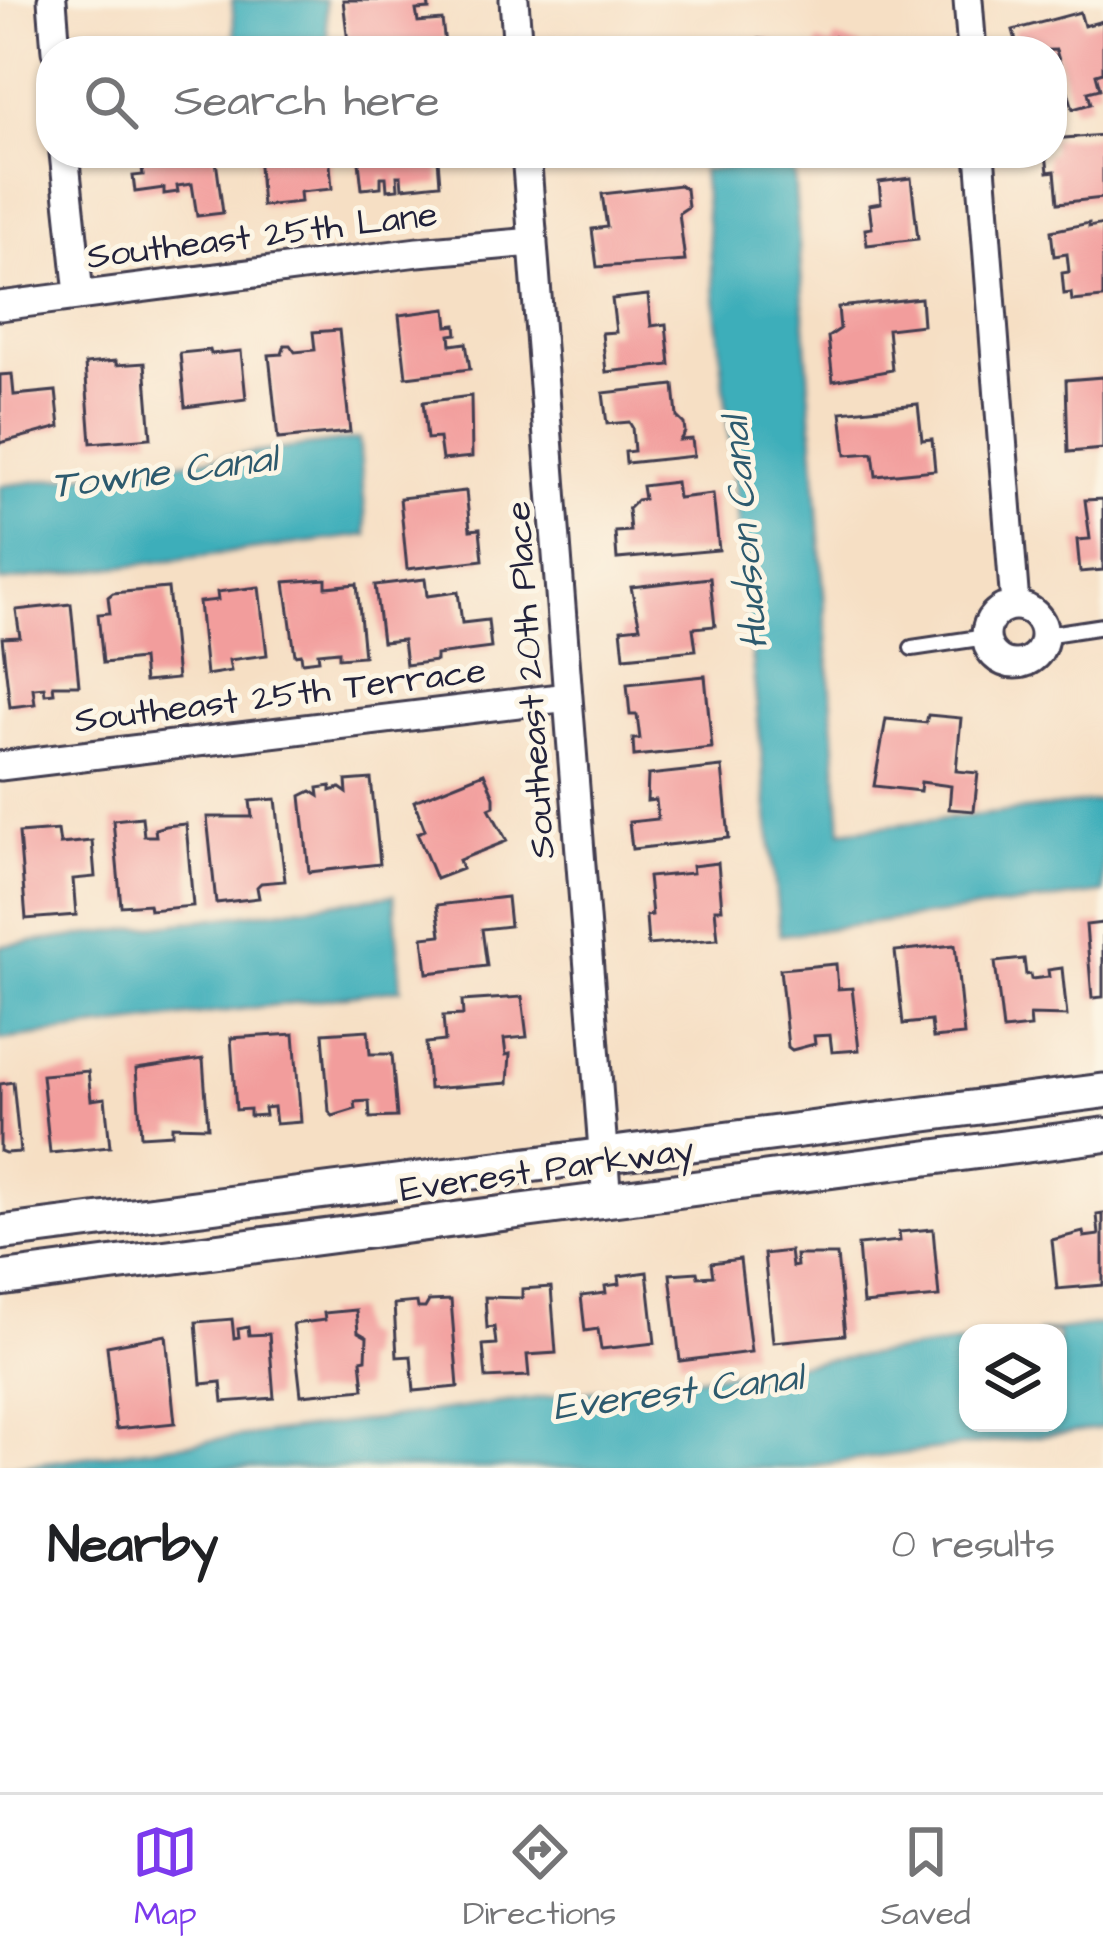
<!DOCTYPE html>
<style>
body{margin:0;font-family:"Architects Daughter",sans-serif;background:#f2f2f2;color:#202124}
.controls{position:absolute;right:36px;bottom:36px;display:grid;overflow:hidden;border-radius:24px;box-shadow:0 3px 9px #0004}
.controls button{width:108px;height:108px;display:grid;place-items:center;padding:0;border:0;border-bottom:3px solid #e0e0e0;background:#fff;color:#202124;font:60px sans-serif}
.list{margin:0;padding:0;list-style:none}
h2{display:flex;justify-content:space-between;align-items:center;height:156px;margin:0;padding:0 48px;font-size:51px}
h2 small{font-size:39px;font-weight:400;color:#757577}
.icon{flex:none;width:66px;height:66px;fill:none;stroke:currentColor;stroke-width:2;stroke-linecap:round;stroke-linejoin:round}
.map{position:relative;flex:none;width:1103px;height:1468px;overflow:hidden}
.search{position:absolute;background:#fff;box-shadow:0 3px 9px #0004;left:36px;right:36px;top:36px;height:132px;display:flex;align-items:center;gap:30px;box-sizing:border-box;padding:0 42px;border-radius:48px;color:#757577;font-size:45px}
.sheet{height:324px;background:#fff}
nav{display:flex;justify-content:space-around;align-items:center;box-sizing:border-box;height:168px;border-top:3px solid #e0e0e0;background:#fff;font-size:33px;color:#757577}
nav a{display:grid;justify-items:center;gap:6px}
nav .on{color:#7c3aed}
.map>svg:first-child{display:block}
</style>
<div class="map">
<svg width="1103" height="1468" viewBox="0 0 1103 1468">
<rect width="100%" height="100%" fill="#fcf5e5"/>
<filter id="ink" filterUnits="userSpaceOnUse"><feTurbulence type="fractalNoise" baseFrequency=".00833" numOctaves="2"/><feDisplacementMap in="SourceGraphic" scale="24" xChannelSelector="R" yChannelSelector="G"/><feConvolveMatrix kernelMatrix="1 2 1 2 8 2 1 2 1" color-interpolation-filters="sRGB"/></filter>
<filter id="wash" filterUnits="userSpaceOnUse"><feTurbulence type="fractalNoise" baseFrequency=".004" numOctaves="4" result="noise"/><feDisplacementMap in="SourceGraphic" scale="48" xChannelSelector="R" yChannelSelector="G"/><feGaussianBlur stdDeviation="2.7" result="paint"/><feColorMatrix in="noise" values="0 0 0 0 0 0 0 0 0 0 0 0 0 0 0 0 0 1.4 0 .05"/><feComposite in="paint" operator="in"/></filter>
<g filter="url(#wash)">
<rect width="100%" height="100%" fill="#f6dfc4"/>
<path fill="#3eaeba" stroke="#30687a" stroke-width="3" d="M232,0h93l4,51h-93z
M793,161l48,670 262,-30v92l-323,42 -78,-765z
M359,439l8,96 -367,47v-96z
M394,895l7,94 -401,51v-94z
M1103,1324v104l-310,40h-793l968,-126v81h90v-90h-22z"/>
<g id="blocks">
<path fill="#f29d9c" d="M343,0h85l1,9 -13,1 2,12 24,-2 3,24 -96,7z
M1080,12l4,14 19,-5v51l-7,2 4,15 -12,3 3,12 -18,5 -17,-59 -37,1 -6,-21z
M835,37l36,13 2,-5 15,6h-74l4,-10 13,5z
M759,39l15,1v11h-33v-8z
M729,41v10h-27v-7z
M1103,135v63l-45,5 -3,-32 -7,1 -2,-19h6v-14z
M140,153h75l8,60 -26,3 -5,-32 -15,2 1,6 -14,2v-6l-29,4 -2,-16 10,-1z
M258,153h71l3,36 -32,3 1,10 -39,4z
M358,153h75v7l5,-1 2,25 -38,4 -1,-12h-4l1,13 -11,1 -1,-13h-5v10l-19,2z
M911,178l7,61 -51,6 -2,-16 7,-1 -3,-23 12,-2 -2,-21z
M680,185l6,4 2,18 -9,6 6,48 -88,6 -5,-38 15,-2 -5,-33z
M1089,223v4l14,-3v74l-31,3 -1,-8 -7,1 -2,-21 7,-1 -2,-18 -13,2 -3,-25z
M648,295l3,31 15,-2 4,41 -64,7 -4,-39 14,-1 -4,-33z
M921,298l2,27 -35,4 4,41 -59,11 -5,-44 12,-8 -2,-22z
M446,309l2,17 8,-1 1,9 -7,1 1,10 15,-2 4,26 -64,8 -7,-62z
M339,330l11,102 -72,7 -9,-84 13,-1 3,-9h5l5,7 20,-2 -2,-18z
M210,350l1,4 30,-3 5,48 -61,8 -5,-54z
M116,361v4l29,-2 6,75 -60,5 -6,-79z
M12,374l2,21 42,-4 4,36 -60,16v-68z
M1103,377v72l-35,3 -2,-72z
M674,385l3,32 7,7 1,8 -5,8 12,-1 2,17 -68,7 -1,-11 9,-1 -2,-24 -3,-5 -22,2 -4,-31z
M471,396l1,61 -30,3 -3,-22 -12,1 -4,-37z
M918,404l4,36 10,-1 3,31 -59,6 -3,-23 -27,2 -5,-43z
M676,482l2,16 35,-4 6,56 -102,9 -2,-27 15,-1 -2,-22 9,-9 7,-1 -2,-13z
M466,491l4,39 10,-1 3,31 -76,9 -7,-71z
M1103,499v71l-23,2 -3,-32 13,-1 -5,-39z
M710,578l5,48 -22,2 3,22 -72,7 -3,-28 19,-2 -9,-40z
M326,579v8l31,-3 7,72 -25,2v-7l-21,2 1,7 -17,2 -1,-8 -6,1 -10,-73z
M425,579l2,17 31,-4 4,31 26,-3 3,28 -55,7v6l-30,4 -3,-25 -21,2 -7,-57z
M259,587l8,68 -38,5 2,11 -25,4 -7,-73 19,-2 -1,-8z
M168,588l9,91 -33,3 -2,-23 -39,4 -5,-49 12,-1 -2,-16 5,-4z
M71,604l8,81h-26l1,8 -9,1 -1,-7 -11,1 2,16 -25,3 -8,-69 18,-1 -4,-27z
M705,676l7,72 -78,8 -1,-17h7l-3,-24h-7l-3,-31z
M928,715l33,3 -5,53 22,2 -4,38 -25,-2 2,-23 -30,-4 -1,9 -46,-5 12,-67 40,4z
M722,767l7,71 -97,11 -3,-27 29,-3 -2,-19 -9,1 1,-26z
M484,773l10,24v9l-5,2 18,33 -48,19 3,9 -26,10 -19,-46 8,-3 -11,-29z
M371,779l9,85 -71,8 -8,-76 10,-5 8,5 -1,-8 13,-2v5l9,-3 7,5 -1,-12z
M276,799l9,82 -24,2 -4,4 2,11 -43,5 -9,-86h45l-2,-16z
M142,817l2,19h12l-1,-7 10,-3 21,-2 7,82 -43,4 -1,-6 -28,2 -8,-86z
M58,830l2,14 32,-3 3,36 -22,2 3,36 -50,4 -7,-86z
M718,863l4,46h-7l3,30 -70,6 -2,-29 6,-1 -4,-38 45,-4 -1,-7z
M507,897l3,29 -28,3 5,37 -60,7 -4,-36 18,-2 -4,-30z
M1103,923v74l-11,1 -6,-73z
M955,945l9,90 -31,3 -2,-17 -28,3 -8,-73z
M1024,959l2,16 4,-1 1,5 18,-2 -1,-7 14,-2 5,48 -37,-1 1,12 -28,3 -8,-68z
M836,964l2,25 14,-1 7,62 -27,2 -2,-17 -16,1 1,8 -23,6 -4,-3 -8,-78z
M522,997l5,40 -23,2 2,16 4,-1 -2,29 -79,6 -3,-46 19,-2 -2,-25 20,-1 -1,-14z
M368,1030l2,24h22l5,63 -27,1 -1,-17 -14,1 1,7 -23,7 -4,-4 -6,-79z
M294,1034l7,88 -25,2 -2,-17 -10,1 1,7 -15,1v-7l-14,1 -5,-72z
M203,1059l5,68 -36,-1v8l-31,2 -5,-67z
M88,1071l3,29 14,-2 5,49 -60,6 -8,-78z
M13,1082l7,70 -15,1 -5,-2v-67z
M1103,1214v71l-46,4 -5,-49 31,-8 1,5 15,-2 -2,-20z
M933,1229l6,68 -76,7 -5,-59 42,-4 -1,-9z
M790,1251l2,16 5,-1 -1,-11h41l8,80 -72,7 -9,-88z
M740,1259l11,93 -71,9 -10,-87 27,-2 1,5 15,-1 -2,-13z
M647,1272l8,71 -54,6 -3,-20 -13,2 -4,-35 25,-3 -1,-7 15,-2 -1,-8z
M551,1287l5,66 -29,2 2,21 -43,2 -3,-33 13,-1 -2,-17 -7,1 -2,-31 37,1v-9z
M451,1300l7,87 -44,4 -3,-35 -14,1 -3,-53 23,-2 1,6h7l4,-7z
M356,1310l2,22 9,5 -1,22 -5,1 3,29 -63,6 -8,-71 32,-4 -1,-7z
M232,1319l2,19 5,-1 -1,-8 10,-2 1,8 20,-1 5,64 -51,4 -2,-20 -20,2 -5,-62z
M166,1335l9,88 -59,6 -9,-83z"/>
</g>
</g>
<g filter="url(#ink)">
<use href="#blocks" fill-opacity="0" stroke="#423e50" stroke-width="3"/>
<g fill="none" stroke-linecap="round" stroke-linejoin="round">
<defs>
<path id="service" d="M1044,635l59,-9
M912,648l74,-11"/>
<path id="minor" d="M52,0l4,51
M514,0l4,51
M968,0l4,51
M64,153l15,141
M526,153l81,1049
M980,153l35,452
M0,306l418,-54 115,-10
M986 635a29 29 0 1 1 58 0a29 29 0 1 1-58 0Z
M0,766l568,-69"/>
<path id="tertiary" d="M0,1233l1103,-142
M0,1279l1103,-144"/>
</defs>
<use href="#service" stroke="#423e50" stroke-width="20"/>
<use href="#minor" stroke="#423e50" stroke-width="33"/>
<use href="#tertiary" stroke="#423e50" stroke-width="39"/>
<use href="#service" stroke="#fff" stroke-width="14"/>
<use href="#minor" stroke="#fff" stroke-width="27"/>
<use href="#tertiary" stroke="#fff" stroke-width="33"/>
</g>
</g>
<g text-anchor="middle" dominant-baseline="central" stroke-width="10" stroke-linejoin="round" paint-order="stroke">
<g font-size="36" fill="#22223b" stroke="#fcf5e5">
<text transform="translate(262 236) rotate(-7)">Southeast 25th Lane</text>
<text transform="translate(531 680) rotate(-94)">Southeast 20th Place</text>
<text transform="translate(280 696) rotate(-7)">Southeast 25th Terrace</text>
<text transform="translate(547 1170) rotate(-8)">Everest Parkway</text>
</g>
<g font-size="39" font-style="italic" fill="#2d5a6e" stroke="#fcf5e5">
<text transform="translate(164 473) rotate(-7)">Towne Canal</text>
<text transform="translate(746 533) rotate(-95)">Hudson Canal</text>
<text transform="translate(678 1393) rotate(-7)">Everest Canal</text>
</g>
</g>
</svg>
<div class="controls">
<button><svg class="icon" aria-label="layers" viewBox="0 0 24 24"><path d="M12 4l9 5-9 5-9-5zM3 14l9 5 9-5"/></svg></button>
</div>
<div class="search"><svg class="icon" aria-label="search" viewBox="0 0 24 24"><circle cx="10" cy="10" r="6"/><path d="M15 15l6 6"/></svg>Search here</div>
</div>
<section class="sheet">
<h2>Nearby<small>0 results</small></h2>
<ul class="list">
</ul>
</section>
<nav>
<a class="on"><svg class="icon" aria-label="map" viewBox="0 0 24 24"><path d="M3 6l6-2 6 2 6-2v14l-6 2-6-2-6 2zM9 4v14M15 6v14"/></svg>Map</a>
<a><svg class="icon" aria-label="directions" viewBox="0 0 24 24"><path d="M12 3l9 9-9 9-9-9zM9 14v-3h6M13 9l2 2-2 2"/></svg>Directions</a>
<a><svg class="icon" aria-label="saved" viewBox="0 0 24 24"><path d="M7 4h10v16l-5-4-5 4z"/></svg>Saved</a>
</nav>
